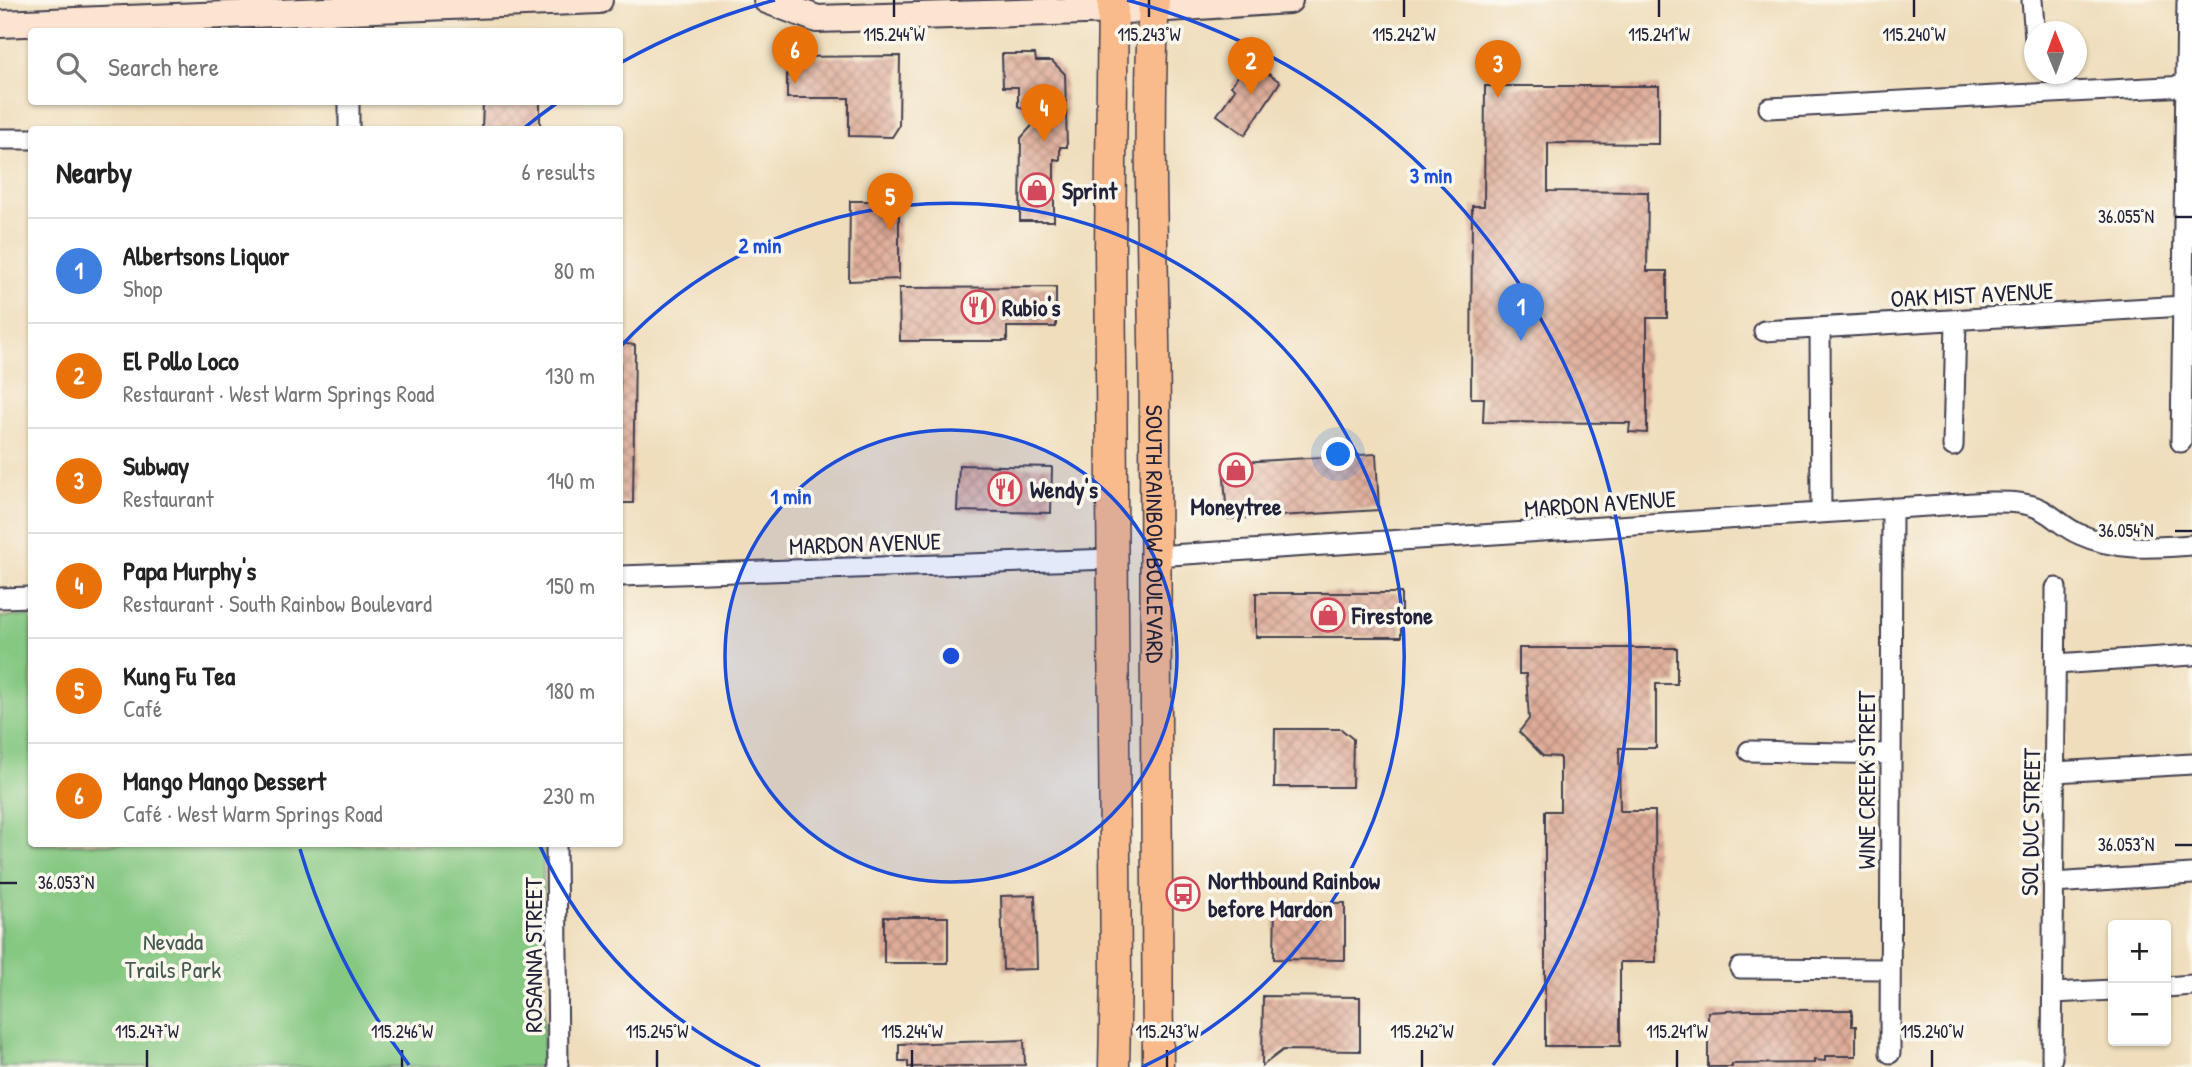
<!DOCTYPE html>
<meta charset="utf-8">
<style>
body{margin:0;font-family:"Patrick Hand",sans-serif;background:#f2f2f2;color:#222}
.controls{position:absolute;right:21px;bottom:21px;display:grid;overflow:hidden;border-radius:7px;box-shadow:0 2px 5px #0004}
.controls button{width:63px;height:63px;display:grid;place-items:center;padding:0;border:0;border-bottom:2px solid #e0e0e0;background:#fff;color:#222;font:35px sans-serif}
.compass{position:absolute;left:2024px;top:21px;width:63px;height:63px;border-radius:50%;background:#fff;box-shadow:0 2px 5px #0004;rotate:359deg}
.you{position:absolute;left:1339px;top:455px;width:24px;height:24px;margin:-18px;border:5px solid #fff;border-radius:50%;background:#1a73e8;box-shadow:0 0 0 10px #1a73e833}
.badge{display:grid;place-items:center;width:46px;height:46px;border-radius:50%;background:#1a73e8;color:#fff;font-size:23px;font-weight:700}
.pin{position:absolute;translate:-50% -58px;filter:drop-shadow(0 2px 4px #0008)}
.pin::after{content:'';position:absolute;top:37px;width:24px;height:21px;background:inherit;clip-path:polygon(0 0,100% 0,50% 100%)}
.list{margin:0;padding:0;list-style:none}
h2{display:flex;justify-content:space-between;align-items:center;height:91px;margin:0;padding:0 28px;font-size:30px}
h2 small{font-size:23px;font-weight:400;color:#767676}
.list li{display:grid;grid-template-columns:46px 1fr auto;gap:21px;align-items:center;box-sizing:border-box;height:105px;padding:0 28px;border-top:2px solid #e0e0e0}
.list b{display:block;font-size:26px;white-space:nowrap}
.list p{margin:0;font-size:23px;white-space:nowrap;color:#767676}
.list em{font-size:23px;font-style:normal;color:#767676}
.icon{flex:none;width:38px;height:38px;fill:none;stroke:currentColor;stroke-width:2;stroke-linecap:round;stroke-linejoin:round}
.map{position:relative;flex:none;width:2192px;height:1067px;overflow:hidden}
.search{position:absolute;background:#fff;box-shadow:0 2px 5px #0004;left:28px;top:28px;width:595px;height:77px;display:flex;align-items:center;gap:18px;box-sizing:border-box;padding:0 24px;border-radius:7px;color:#767676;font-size:26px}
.panel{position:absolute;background:#fff;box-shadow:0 2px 5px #0004;left:28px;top:126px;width:595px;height:721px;border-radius:7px}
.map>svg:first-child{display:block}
</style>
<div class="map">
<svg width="2192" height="1067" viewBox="0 0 2192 1067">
<defs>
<pattern id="building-cross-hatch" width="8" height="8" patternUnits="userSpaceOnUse" patternTransform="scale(1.75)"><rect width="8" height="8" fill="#dfac99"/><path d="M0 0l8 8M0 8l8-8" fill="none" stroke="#b48c7e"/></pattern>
</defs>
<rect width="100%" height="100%" fill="#fbf7ec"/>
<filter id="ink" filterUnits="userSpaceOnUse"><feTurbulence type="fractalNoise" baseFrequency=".0143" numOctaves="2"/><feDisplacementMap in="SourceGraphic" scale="14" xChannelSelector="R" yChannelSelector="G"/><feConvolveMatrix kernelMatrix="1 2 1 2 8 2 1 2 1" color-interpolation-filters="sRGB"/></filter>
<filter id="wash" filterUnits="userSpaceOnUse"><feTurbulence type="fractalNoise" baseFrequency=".00686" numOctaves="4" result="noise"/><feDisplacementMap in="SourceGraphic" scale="28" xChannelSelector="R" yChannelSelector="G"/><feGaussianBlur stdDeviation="1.57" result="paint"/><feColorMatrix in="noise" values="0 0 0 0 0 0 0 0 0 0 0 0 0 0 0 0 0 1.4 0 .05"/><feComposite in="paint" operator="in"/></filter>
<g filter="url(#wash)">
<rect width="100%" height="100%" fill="#efddbb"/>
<path fill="#85c882" stroke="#54755e" stroke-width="2" d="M31,616l1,228h511l1,223h-544v-450z"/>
<g id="blocks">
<path fill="url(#building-cross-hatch)" d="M1002,54h33l1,7h16l13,13 2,73h-7v13l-6,-1v62h-34l1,-83 17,-19 -20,-13v-19h-15z
M900,56l-1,70 -7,11 -43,-1v-38h-62v-41z
M1249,60l31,22 -35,53 -28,-20 18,-26 -4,-3z
M1485,86h174v58l-111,-1v48l100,1 -1,79h20v47h-20v115l-18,-1 1,-9 -147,-1 1,-24h-13l1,-192h12z
M483,102h57v28h-58z
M850,201h39l10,14v64l-50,2z
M1056,287v40h-49v14h-107l-1,-53z
M620,343l15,2 -2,158h-13z
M1376,454l3,56 -152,9 -4,-56z
M959,465l93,2 -1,46 -94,-2z
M1256,593h145v44h-145z
M1519,648h158v36h-21v64h-37l1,63h35l1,151h-36v84h-75v-235h15v-54l-17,-1 -24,-24 10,-13 -3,-45h-7z
M1275,729h66l12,10 -1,48h-78z
M1035,895l2,74 -34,1 -2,-74z
M1275,902l70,1v57l-71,-1z
M884,917h64v46h-64z
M1263,996l97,1v54l-77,-1 -21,16z
M1746,1010h106v16h4v30h-31v5l-11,-1v3l-82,1v3h-24v-55z
M1024,1040l1,25 -117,2v-6h-9v-17z"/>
</g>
</g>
<g filter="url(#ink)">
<use href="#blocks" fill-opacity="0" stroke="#413e4e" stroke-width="2"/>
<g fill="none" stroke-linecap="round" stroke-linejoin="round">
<defs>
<path id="minor" d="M2032,0l3,38
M1769,108l417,-22
M349,130v-28
M0,139h32
M1820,328l1,184
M1764,331l419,-25
M2181,442l6,-442
M1953,446l3,-126
M1155,556l834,-54c20,0 41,-1 58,11 11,7 20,16 32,21 37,17 74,14 113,11
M620,576l492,-17
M0,598l32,-1
M2056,664l136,-9
M1749,751l142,3
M2055,772l137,-8
M556,844l2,223
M2053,883l139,-9
M1740,968l150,1
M2166,987l26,-2
M2053,993l60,-3
M1890,1053l2,-545
M2052,1058l4,-470"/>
<path id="secondary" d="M767,0l50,19 336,-10 136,-9
M0,24l599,-24"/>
<g id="primary">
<path d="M1113,0l-3,248 6,727 -2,92"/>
<path id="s1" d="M1154,0c-8,143 1,286 1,429 1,213 1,425 3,638"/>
</g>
</defs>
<use href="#minor" stroke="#413e4e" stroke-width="23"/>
<use href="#secondary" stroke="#413e4e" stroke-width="30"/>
<use href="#primary" stroke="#413e4e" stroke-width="33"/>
<use href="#minor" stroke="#fff" stroke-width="19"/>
<use href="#secondary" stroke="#fde4d1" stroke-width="26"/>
<use href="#primary" stroke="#fabb8c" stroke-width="30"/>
</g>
</g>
<path fill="none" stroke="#22223b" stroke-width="2.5" d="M894,0v17M1149,0v17M1404,0v17M1659,0v17M1914,0v17M2175,217h17M2175,531h17M2175,845h17M0,883h17M147,1050v17M402,1050v17M657,1050v17M912,1050v17M1167,1050v17M1422,1050v17M1677,1050v17M1932,1050v17"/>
<circle cx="951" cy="656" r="226" fill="#1d4ed8" fill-opacity=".12"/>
<g fill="none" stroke="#1d4ed8" stroke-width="3.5">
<circle cx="951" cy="656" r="226"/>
<path d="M760 1067A453 453 0 0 1 539 844M620 347A453 453 0 1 1 1142 1067"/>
<path d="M409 1065A679 679 0 0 1 300 849M524 128A679 679 0 0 1 557 103M622 62A679 679 0 0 1 775 0M1127 0A679 679 0 0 1 1493 1065"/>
</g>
<defs>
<symbol id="shop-ring" viewBox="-11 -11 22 22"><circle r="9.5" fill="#fbf7ec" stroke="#d1495b" stroke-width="1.5"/><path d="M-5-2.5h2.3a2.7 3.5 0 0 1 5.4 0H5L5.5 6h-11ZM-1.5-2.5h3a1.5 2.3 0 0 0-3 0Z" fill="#d1495b"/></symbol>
<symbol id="restaurant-ring" viewBox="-11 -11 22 22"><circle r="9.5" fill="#fbf7ec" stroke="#d1495b" stroke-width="1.5"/><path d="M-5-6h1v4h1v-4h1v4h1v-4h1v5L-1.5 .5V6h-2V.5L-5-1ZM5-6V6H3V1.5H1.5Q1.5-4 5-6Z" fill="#d1495b"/></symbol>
<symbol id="bus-ring" viewBox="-11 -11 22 22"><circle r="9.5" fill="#fbf7ec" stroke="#d1495b" stroke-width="1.5"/><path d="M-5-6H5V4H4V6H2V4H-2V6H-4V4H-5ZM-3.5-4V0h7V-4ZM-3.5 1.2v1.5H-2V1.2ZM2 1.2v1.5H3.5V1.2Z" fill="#d1495b"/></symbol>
</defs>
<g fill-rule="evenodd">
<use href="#shop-ring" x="1018" y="171" width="38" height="38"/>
<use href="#restaurant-ring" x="959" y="288" width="38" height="38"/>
<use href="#shop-ring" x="1217" y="451" width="38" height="38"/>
<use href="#restaurant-ring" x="986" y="470" width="38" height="38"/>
<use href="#shop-ring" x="1309" y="596" width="38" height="38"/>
<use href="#bus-ring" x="1164" y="875" width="38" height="38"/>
</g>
<g text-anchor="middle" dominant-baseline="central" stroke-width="7" stroke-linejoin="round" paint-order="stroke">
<g font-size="24" font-weight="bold" fill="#22223b" stroke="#fbf7ec" text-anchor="start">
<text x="1062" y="190">Sprint</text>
<text x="1002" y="307">Rubio's</text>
<text x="1030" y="489">Wendy's</text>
<text x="1236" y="506" text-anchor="middle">Moneytree</text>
<text x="1352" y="615">Firestone</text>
<text x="1208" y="880">Northbound Rainbow<tspan x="1208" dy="28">before Mardon</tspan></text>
</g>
<g font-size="24" fill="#22223b" stroke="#fbf7ec">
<text transform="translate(1972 294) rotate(-3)">OAK MIST AVENUE</text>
<text transform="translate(1600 503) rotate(-4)">MARDON AVENUE</text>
<text stroke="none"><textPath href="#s1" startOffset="534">SOUTH RAINBOW BOULEVARD</textPath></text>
<text transform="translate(865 543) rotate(-2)">MARDON AVENUE</text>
<text transform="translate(1866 780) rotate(-90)">WINE CREEK STREET</text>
<text transform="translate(2030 822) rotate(-89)">SOL DUC STREET</text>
<text transform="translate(533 955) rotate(-90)">ROSANNA STREET</text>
</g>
<g font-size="24" fill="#455c54" stroke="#fbf7ec">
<text x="173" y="941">Nevada<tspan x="173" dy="28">Trails Park</tspan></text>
</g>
</g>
<g font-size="18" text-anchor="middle" fill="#22223b" stroke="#fbf7ec" stroke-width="7" stroke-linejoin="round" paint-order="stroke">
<text x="894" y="41">115.244°W</text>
<text x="1149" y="41">115.243°W</text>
<text x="1404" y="41">115.242°W</text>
<text x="1659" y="41">115.241°W</text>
<text x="1914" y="41">115.240°W</text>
<text x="2126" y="223">36.055°N</text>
<text x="2126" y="537">36.054°N</text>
<text x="2126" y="851">36.053°N</text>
<text x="66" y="889">36.053°N</text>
<text x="147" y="1038">115.247°W</text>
<text x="402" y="1038">115.246°W</text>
<text x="657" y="1038">115.245°W</text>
<text x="912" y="1038">115.244°W</text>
<text x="1167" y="1038">115.243°W</text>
<text x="1422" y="1038">115.242°W</text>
<text x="1677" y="1038">115.241°W</text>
<text x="1932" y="1038">115.240°W</text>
</g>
<circle cx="951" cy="656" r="10" fill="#1d4ed8" stroke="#fbf7ec" stroke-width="3.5"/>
<g font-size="21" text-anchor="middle" font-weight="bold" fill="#1d4ed8" stroke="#fbf7ec" stroke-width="7" stroke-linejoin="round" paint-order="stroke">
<text x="1431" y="183">3 min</text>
<text x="760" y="253">2 min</text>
<text x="791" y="504">1 min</text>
</g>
</svg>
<div class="controls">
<button>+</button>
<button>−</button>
</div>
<svg class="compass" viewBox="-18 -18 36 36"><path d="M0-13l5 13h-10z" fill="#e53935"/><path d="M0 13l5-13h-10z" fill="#767676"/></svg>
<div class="you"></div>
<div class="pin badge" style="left:1521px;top:341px;background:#3f7fe0">1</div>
<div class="pin badge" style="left:1251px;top:95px;background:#e8710a">2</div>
<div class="pin badge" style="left:1498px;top:98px;background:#e8710a">3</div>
<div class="pin badge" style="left:1044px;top:142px;background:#e8710a">4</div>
<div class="pin badge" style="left:890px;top:231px;background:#e8710a">5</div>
<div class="pin badge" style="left:795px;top:84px;background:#e8710a">6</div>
<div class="search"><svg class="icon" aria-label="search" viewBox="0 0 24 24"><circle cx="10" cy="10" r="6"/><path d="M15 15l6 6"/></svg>Search here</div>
<section class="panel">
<h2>Nearby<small>6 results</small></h2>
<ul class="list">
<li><span class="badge" style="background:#3f7fe0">1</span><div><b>Albertsons Liquor</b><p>Shop</p></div><em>80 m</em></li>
<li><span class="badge" style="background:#e8710a">2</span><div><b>El Pollo Loco</b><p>Restaurant · West Warm Springs Road</p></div><em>130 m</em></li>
<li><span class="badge" style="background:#e8710a">3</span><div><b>Subway</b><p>Restaurant</p></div><em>140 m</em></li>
<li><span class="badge" style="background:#e8710a">4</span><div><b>Papa Murphy's</b><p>Restaurant · South Rainbow Boulevard</p></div><em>150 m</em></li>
<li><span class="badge" style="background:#e8710a">5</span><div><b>Kung Fu Tea</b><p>Café</p></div><em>180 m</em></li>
<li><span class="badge" style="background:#e8710a">6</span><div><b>Mango Mango Dessert</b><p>Café · West Warm Springs Road</p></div><em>230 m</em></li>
</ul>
</section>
</div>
